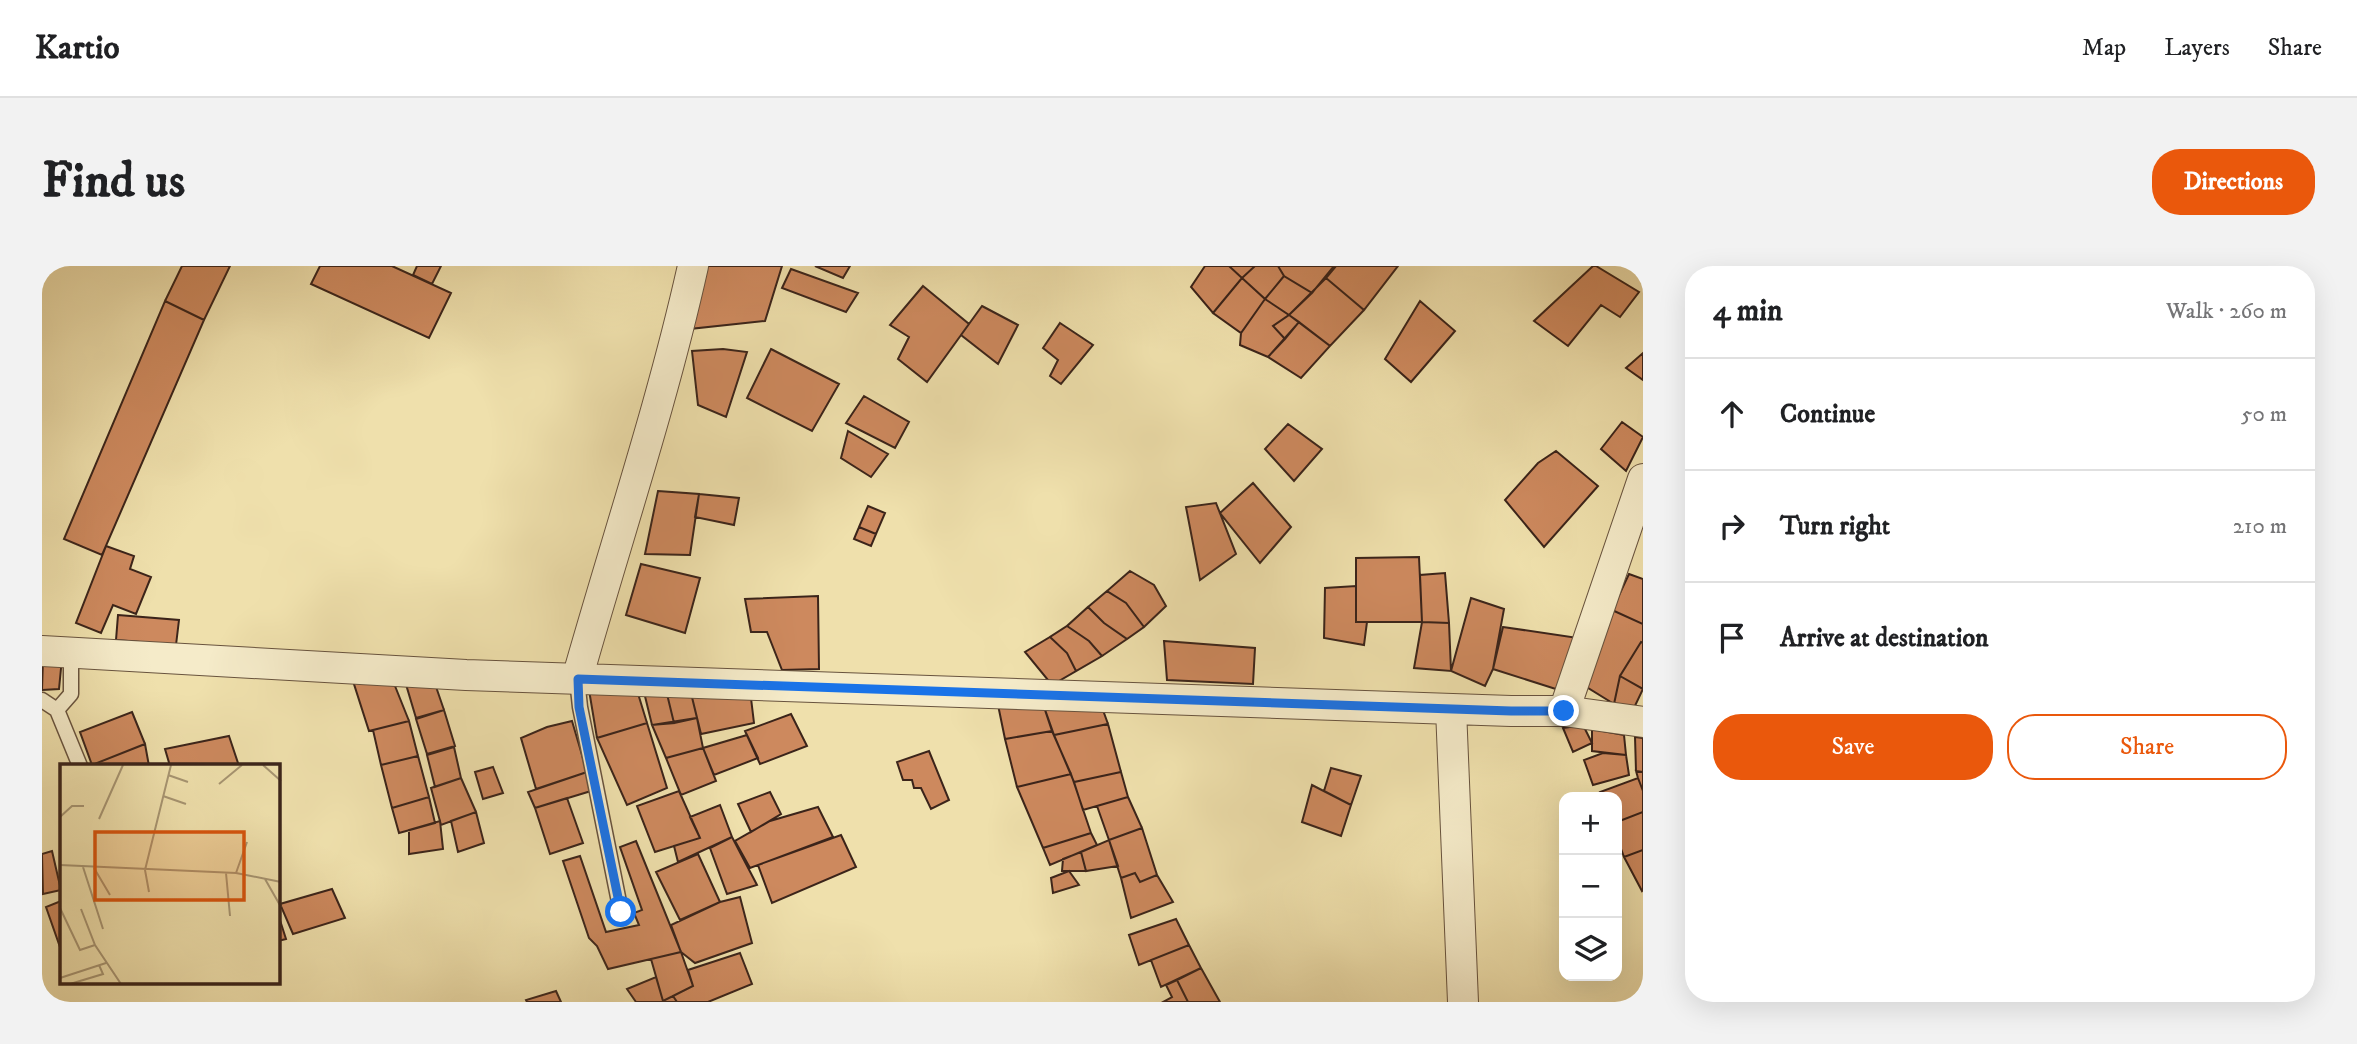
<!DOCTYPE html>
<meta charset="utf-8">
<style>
body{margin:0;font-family:"IM FELL DW Pica",serif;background:#f2f2f2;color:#202124}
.controls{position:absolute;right:21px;bottom:21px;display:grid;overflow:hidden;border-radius:14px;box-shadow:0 7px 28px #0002}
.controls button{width:63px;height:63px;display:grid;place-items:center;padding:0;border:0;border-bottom:2px solid #e0e0e0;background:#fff;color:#202124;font:35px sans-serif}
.stop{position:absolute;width:21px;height:21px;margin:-16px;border:5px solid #1a73e8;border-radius:50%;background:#fff}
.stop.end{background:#1a73e8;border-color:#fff;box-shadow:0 2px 7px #0008}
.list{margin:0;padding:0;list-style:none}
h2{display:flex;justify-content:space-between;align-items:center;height:91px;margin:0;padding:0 28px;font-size:30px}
h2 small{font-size:23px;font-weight:400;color:#757577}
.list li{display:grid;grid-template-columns:46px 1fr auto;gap:21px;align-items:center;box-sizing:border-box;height:112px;padding:0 28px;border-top:2px solid #e0e0e0}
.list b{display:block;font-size:26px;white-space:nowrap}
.list em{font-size:23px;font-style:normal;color:#757577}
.actions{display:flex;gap:14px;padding:21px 28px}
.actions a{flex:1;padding:16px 0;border:2px solid #ea580c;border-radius:28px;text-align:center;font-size:24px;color:#ea580c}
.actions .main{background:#ea580c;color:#fff}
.icon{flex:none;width:38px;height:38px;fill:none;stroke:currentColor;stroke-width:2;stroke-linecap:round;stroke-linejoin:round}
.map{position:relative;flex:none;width:1601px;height:736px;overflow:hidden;border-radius:28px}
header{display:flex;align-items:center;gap:42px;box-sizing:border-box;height:98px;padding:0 35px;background:#fff;border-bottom:2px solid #e0e0e0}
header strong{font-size:33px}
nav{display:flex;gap:38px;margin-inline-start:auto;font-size:24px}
.intro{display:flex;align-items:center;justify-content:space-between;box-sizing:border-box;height:168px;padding:0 42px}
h1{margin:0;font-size:49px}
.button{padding:18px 32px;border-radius:28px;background:#ea580c;color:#fff;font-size:24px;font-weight:700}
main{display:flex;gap:42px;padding:0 42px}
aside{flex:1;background:#fff;border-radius:28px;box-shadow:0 7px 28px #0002}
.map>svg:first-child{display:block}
</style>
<header>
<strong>Kartio</strong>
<nav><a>Map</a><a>Layers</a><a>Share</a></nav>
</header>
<div class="intro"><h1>Find us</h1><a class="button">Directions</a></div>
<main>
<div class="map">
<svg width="1601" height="736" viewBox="0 0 1601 736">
<rect width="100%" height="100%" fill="#efe0ac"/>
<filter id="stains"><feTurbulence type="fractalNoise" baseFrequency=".00286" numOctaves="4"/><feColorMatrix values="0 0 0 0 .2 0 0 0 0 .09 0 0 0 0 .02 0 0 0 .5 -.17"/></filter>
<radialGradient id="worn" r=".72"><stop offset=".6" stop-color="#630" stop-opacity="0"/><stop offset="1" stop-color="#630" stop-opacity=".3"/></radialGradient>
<path fill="#cd895e" stroke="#3b241a" stroke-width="2" d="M140,0h48l-26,54 -39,-19z
M278,0h72l59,27 -22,45 -118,-54z
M375,0h24l-9,18 -19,-9z
M660,0h80l-17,55 -76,8z
M773,0h35l-7,12z
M1163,0h24l13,12 -29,35 -22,-26z
M1187,0h26l-13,12z
M1213,0h23l6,10 -19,23 -23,-21z
M1236,0h56l-22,27 -28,-17z
M1294,0h62l-34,44 -38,-32z
M1551,0h3l43,26 -19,25 -19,-12 -33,41 -34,-25z
M749,3l67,24 -12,19 -64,-24z
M1242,10l28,17 -23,22 -24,-16z
M1200,12l23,21 -24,34 -28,-20z
M1284,12l38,32 -34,36 -41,-31z
M881,20l46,38 -42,58 -29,-23 11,-22 -19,-12z
M1223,33l24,16 -16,11 12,13 -17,18 -28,-12 1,-12z
M123,35l39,19 -102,235 -38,-16z
M1378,35l35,30 -44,51 -26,-23z
M940,40l36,19 -20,39 -37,-29z
M1247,49l10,7 -14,17 -12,-13z
M1257,56l31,24 -29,32 -33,-21z
M1018,57l33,22 -32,39 -11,-8 8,-16 -15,-12z
M681,83l24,3 -21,65 -28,-12 -6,-54z
M729,83l68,35 -27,47 -65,-33z
M1601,87v27l-17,-12z
M822,130l45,26 -14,26 -49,-25z
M1580,156l21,15 -17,34 -25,-22z
M1246,158l34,25 -28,32 -29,-32z
M806,165l40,23 -17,23 -30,-19z
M1514,185l42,35 -54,61 -39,-47 33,-37z
M1211,217l38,44 -31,36 -40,-50z
M616,225l41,3 -9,61 -45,-1z
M657,228l40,4 -5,27 -39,-8z
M1174,237l20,51 -36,26 -14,-73z
M826,240l17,7 -9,21 -17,-7z
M817,261l17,7 -5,12 -17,-7z
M64,280l28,10 -4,13 21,8 -15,37 -23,-9 -12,28 -25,-10z
M1377,291l3,65h-66v-64z
M599,298l59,14 -15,55 -59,-18z
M1088,305l24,14 12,21 -22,21 -18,-24 -19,-12z
M1403,307l4,50 -27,-1 -2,-47z
M1587,308l14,5v45l-31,-14z
M1314,320v36h11l-3,23 -40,-7 1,-50z
M1065,325l19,12 18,24 -17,12 -23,-16 -16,-16z
M776,330l1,73 -37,1 -15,-38h-16l-6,-33z
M1429,332l33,11 -11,60 -8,17 -34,-15z
M1046,341l16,16 23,16 -25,17 -13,-15 -22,-15z
M1570,344l31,14v19l-2,-1 -21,34 -6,28 -29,-18z
M76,349l61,5 -3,25 -60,-5z
M1380,356l27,1 2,48 -37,-3z
M1025,360l22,15 13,15 -26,15 -9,-18 -17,-16z
M1461,361l75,11 -16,53 -69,-22z
M1008,371l17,16 9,18 -24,14 -27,-33z
M1122,375l91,7 -2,36 -86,-4z
M1599,376l2,1v46l-23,-13z
M20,392l-3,31 -17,1 1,-31z
M349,410l18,45 -40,10 -16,-50z
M1578,410l23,13 -10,21 -19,-6z
M391,412l11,32 -28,8 -11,-37z
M546,418l48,3 11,36 -50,15z
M601,422l23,2 8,33 -22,2z
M648,423l7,29 -23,5 -8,-33z
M648,423l60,1 4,33 -53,11z
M955,434l45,1 10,30 -47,8z
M1000,435l58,1 8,22 -54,11z
M402,444l11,36 -28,8 -11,-35z
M90,446l13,32 -53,21 -12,-33z
M749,448l16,32 -47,18 -15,-33z
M655,452l6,30 -37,10 -14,-33z
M367,455l9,35 -37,9 -8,-35z
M530,455l15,51 -51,17 -15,-51 26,-11z
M605,457l20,65 -40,17 -30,-67z
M1066,458l13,48 -47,10 -20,-47z
M1541,459l9,18 -19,9 -10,-24z
M1550,463l32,6 2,20 -34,-4z
M1010,465l19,43 -54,13 -12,-48z
M705,469l11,23 -44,17 -11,-27z
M187,470l10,30h-69l-5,-17z
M1593,471l8,1v34l-7,-1z
M103,478l4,22h-57v-1z
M412,481l7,31 -26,9 -8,-32z
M661,482l13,33 -35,14 -15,-37z
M887,485l20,49 -18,9 -10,-21h-7l-2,-8h-9l-6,-18z
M1561,487l23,2 3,20 -36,10 -9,-25z
M376,490l11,41 -37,11 -11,-43z
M451,501l10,26 -20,6 -8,-27z
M1289,502l30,8 -10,29 -27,-14z
M1594,505l7,1v19l-5,-13z
M545,506l4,19 -56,17 -7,-16z
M1079,506l7,25 -45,13 -9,-28z
M1029,508l20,59 -48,15 -26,-61z
M419,512l15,34 -35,13 -10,-37z
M1596,512l5,13v21l-26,10v-25h-15l-2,-5z
M1270,519l39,20 -10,31 -39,-14z
M637,525l21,47 -45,14 -18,-46z
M728,526l11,22 -30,18 -13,-28z
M387,531l6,26 -36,10 -7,-25z
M1086,531l14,31 -33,12 -12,-34z
M525,532l16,45 -33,11 -15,-46z
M678,539l12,32 -54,25 -4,-16 26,-8 -10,-21z
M776,541l15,30 -83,31 -15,-27 35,-20z
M434,546l8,31 -26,9 -7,-31z
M1601,546v38l-19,7 -7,-19v-16z
M398,555l3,28 -34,5v-24z
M1100,562l15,47 -17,7 -5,-9 -14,5 -12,-38z
M1049,567l6,12 -47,20 -7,-17z
M799,569l15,32 -84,36 -14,-38z
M690,571l25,48 -30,9 -17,-46z
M1067,574l9,26 -32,5 -5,-19z
M594,575l45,111 -73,17 -11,-23 -8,-8 -26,-77 17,-5 26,76 33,-7 -5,-12 8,-3 -22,-63z
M1601,584v40l-1,1 -18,-34z
M10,585l9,39 -18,4 -1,-40z
M1039,586l5,19h-24l1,-12z
M656,588l22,48 -40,18 -24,-48z
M1027,605l10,14 -26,8 -2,-15z
M1093,607l5,9 17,-7 16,27 -42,16 -10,-40z
M290,623l13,29 -52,16 -13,-30z
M698,631l12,46 -57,20 -14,-11 -10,-27 49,-23z
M19,635v49l-15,-43z
M236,648l8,25 -8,2z
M1134,653l13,26 -50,20 -10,-30z
M1147,679l12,23 -40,19 -10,-27z
M639,686l12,34 -30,15 -12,-42z
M698,687l12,31 -44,18h-31l-4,-6 20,-10 -5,-16z
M1159,702l19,34h-32l-11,-22z
M614,711l7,24 10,-5 4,6h-41l-9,-13z
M1135,714l11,22h-25l9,-5 -6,-12z
M514,725l5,11h-34l-1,-2z"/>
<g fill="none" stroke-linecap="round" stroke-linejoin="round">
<defs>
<path id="service" d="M535,413l3,28 41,205
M0,434l15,10 23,56
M15,444l14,-16v-42"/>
<path id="minor" d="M0,385l424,24 1045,36h53l79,11
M535,413c39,-138 85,-274 116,-413
M1409,443l12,293
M1522,445l79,-232"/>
</defs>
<use href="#service" stroke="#68533e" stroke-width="17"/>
<use href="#minor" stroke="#68533e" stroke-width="32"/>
<use href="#service" stroke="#f5ebc9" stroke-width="14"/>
<use href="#minor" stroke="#f5ebc9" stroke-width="30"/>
</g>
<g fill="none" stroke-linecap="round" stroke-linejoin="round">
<path stroke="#1a73e8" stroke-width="9" d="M579,646l-42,-205 -1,-28 933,32h53"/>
</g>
<g transform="translate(18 498)">
<rect width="220" height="220" fill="#efe0ac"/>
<path fill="none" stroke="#a79572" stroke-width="2" d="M203,1l18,16M108,11l20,7M159,20l23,-19M103,32l23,8M0,53l12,-11h12M39,55l24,-54M0,101l176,8 45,9M23,103l20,62M34,104l16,27M166,109l4,43M176,109l11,-31M205,115l16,28M89,128l-4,-22 26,-105M0,144l20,42 15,-5M21,145l14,36 26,39M0,214l46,-15M10,220l33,-10 -4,-9"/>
<path fill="#d7540d" fill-opacity="0.15" stroke="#d7540d" stroke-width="3.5" d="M35,68h149v68h-149z"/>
<rect width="220" height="220" fill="none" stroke="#3b241a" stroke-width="3.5"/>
</g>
<rect width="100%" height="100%" filter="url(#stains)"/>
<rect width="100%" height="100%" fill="url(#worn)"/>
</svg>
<div class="controls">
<button>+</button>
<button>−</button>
<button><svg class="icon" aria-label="layers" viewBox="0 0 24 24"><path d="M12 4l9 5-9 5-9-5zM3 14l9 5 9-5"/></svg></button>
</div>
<div class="stop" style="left:579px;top:646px"></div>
<div class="stop end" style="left:1522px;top:445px"></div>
</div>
<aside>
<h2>4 min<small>Walk · 260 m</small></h2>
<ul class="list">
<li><svg class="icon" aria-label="ahead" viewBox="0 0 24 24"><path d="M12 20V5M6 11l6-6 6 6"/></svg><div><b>Continue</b></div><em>50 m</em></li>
<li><svg class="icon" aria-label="right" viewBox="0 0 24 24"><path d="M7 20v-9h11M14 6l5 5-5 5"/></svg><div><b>Turn right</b></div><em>210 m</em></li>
<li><svg class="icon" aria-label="arrive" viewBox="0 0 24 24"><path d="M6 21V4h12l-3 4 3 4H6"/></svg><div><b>Arrive at destination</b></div></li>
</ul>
<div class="actions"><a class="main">Save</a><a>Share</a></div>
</aside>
</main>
